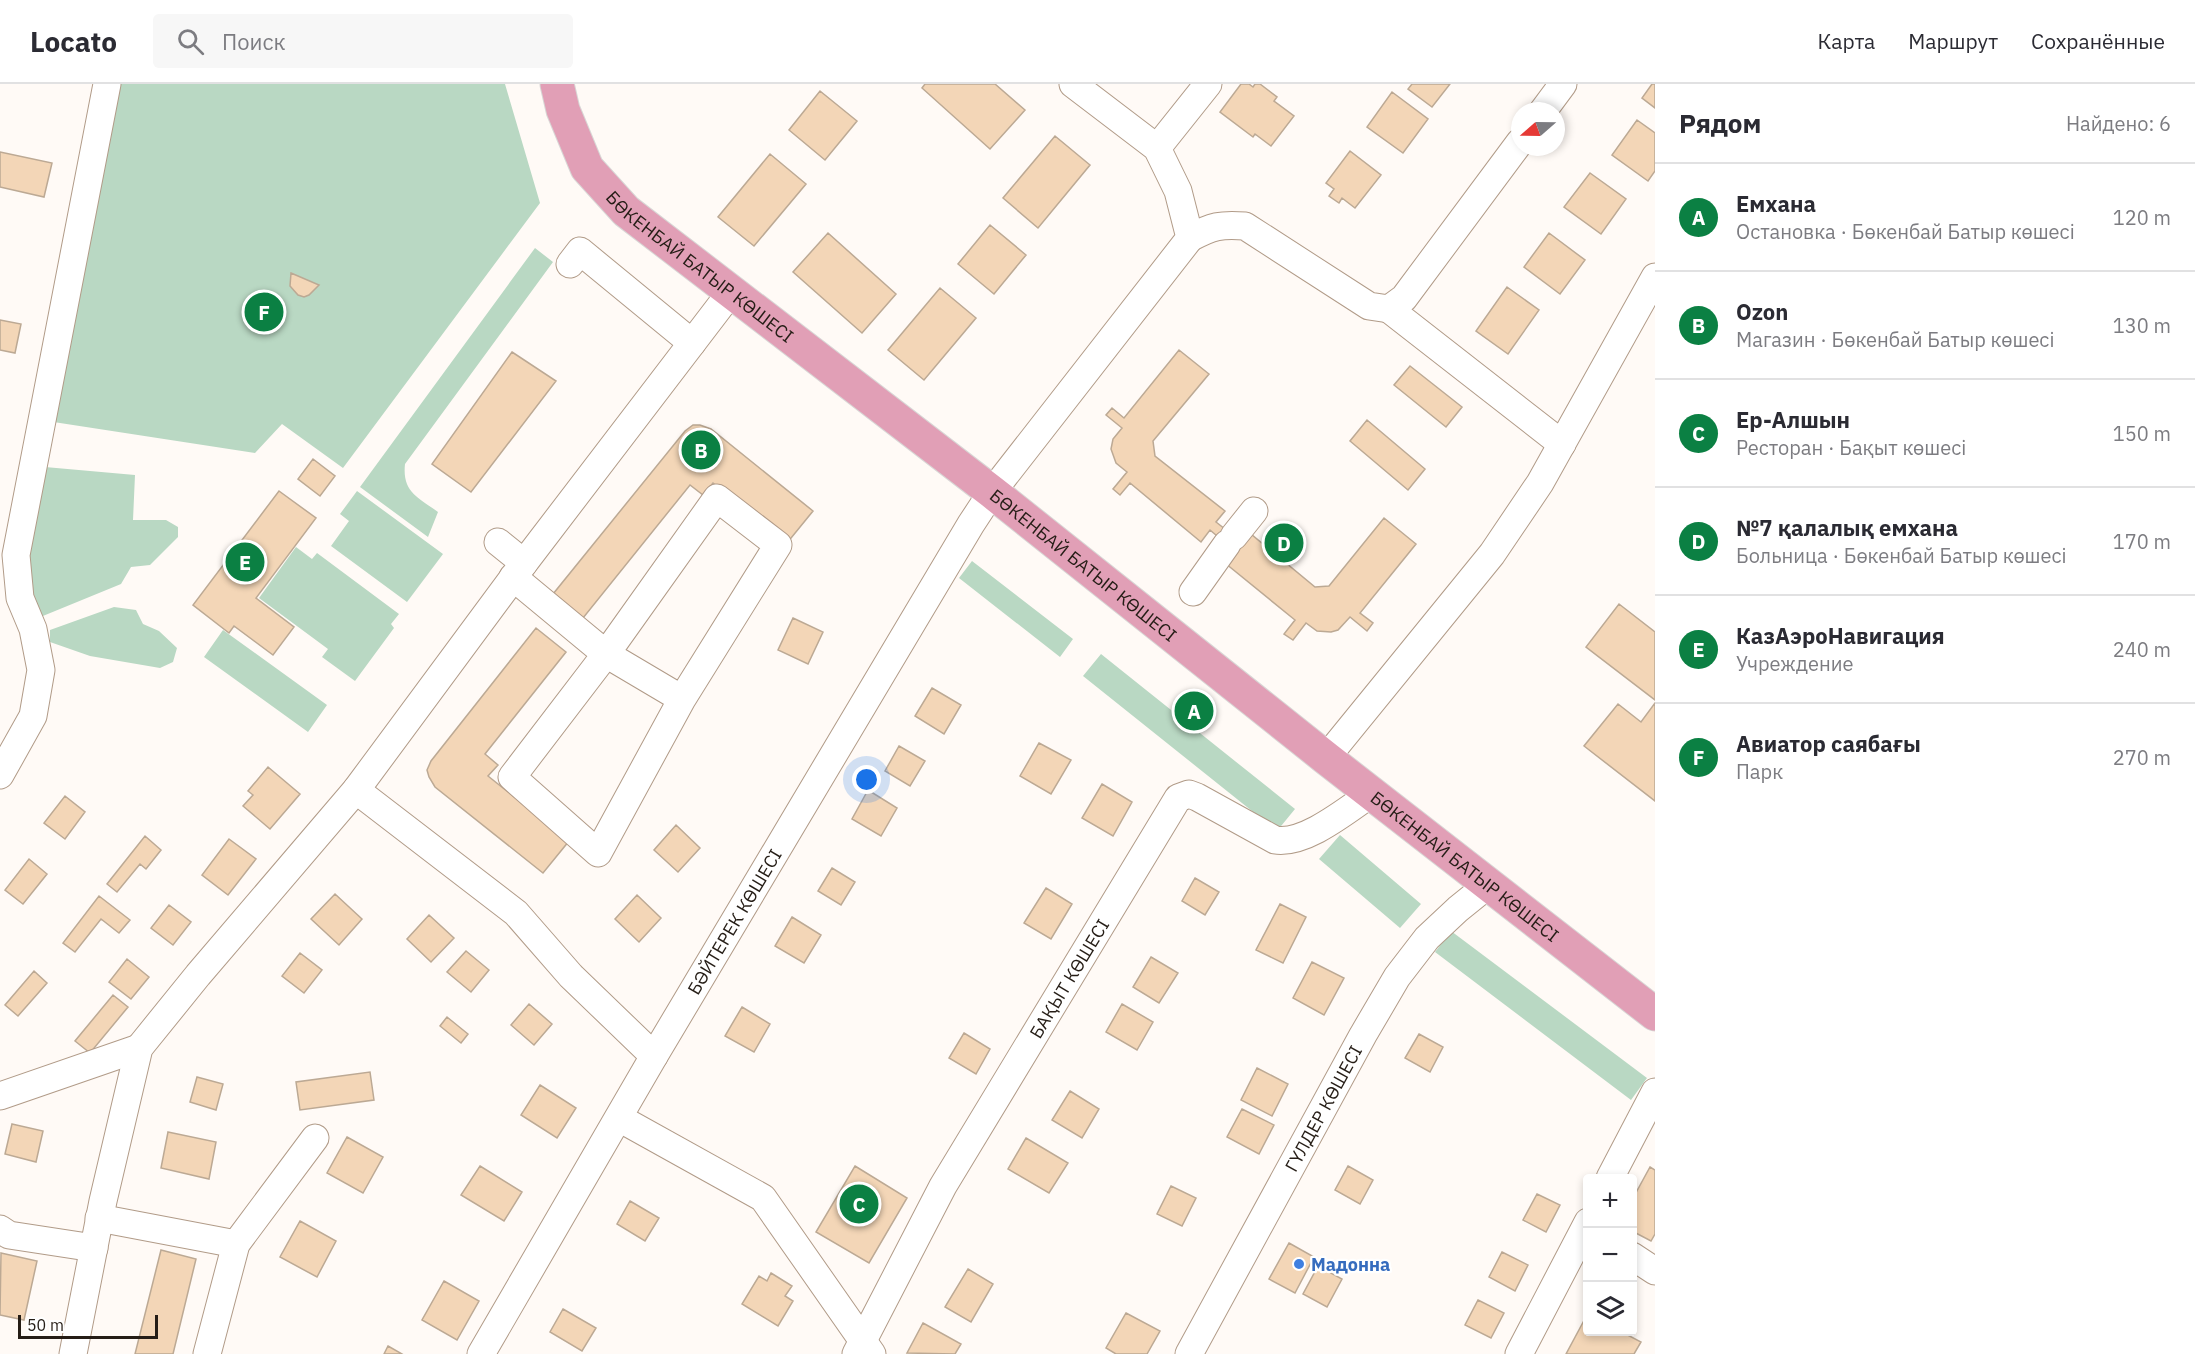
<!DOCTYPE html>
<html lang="ru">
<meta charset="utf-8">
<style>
body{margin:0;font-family:"IBM Plex Sans",sans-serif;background:#f7f7f7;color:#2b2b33}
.controls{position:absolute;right:18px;bottom:18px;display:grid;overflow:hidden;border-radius:6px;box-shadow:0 3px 9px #0003}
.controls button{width:54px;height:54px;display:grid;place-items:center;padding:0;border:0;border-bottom:2px solid #e1e1e2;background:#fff;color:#2b2b33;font:30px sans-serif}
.compass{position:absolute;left:1511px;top:18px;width:54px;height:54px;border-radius:50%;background:#fff;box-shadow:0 3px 9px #0003;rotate:250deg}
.scale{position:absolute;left:18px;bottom:15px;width:140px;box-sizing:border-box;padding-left:6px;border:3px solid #251d16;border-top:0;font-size:16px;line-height:21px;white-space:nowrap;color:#251d16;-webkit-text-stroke:4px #fff;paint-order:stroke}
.you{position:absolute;left:867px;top:696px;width:21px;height:21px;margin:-15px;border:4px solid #fff;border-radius:50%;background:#1a73e8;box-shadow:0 0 0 9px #1a73e833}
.badge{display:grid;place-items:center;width:39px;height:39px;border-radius:50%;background:#0b8043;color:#fff;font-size:20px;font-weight:700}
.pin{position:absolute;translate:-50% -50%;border:3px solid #fff;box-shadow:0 2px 6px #0006}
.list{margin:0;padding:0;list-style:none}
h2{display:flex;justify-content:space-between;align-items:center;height:78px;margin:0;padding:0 24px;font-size:26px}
h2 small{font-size:20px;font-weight:400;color:#7c7c81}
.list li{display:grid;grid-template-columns:39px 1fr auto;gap:18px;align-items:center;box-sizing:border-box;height:108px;padding:0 24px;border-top:2px solid #e1e1e2}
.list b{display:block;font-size:22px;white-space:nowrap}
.list p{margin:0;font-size:20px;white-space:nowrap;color:#7c7c81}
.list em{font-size:20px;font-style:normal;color:#7c7c81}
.icon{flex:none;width:33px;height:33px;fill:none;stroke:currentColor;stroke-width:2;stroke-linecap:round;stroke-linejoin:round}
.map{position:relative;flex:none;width:1655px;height:1270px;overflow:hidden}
header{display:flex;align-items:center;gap:36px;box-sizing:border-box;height:84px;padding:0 30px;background:#fff;border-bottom:2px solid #e1e1e2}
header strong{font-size:28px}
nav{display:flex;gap:33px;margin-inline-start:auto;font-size:21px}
.search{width:420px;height:54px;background:#f7f7f7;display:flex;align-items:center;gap:15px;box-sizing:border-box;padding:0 21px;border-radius:6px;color:#7c7c81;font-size:22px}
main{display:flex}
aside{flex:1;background:#fff}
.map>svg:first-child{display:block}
</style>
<header>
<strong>Locato</strong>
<div class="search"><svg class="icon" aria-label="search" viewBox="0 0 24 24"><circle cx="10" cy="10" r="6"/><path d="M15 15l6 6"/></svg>Поиск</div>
<nav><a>Карта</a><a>Маршрут</a><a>Сохранённые</a></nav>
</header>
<main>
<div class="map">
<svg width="1655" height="1270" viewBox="0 0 1655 1270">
<rect width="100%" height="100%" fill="#fffaf6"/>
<path fill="#b9d8c3" d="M115,0h390l35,119 -197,265 -61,-44 -27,29 -208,-32z
M535,164l18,14 -148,202c-3,28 13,33 33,48l-10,25 -68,-50z
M45,383l90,8 -2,45h33l12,7v10l-28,28 -19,2 -10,17 -83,34 -10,-23 1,-41z
M357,407l86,63 -36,48 -76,-56 18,-25 -9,-7z
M296,463l16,12 5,-6 82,61 -8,10 3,4 -39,53 -33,-24 6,-8 -69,-51z
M972,477l101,78 -13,18 -101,-79z
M114,523l22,3 7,14 16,7 18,17 -4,14 -13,6 -70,-12 -40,-14v-12z
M223,546l104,75 -19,27 -104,-75z
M1101,570l194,155 -18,22 -194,-155z
M1340,751l81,69 -21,24 -81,-69z
M1451,847l196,147 -16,22 -196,-148z"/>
<path fill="#f3d6b7" stroke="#bca994" stroke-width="1.5" d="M925,0h70l30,26 -35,39 -68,-61z
M1241,0h8l4,3 2,-3h5l17,13 -3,4 20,15 -23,30 -16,-12 -2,3 -33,-25z
M1412,0h38l-18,23 -24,-18z
M1652,0h3v24l-13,-10z
M820,7l37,30 -32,39 -36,-30z
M1392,8l36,27 -25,34 -36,-26z
M1637,36l18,13v38l-7,10 -36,-26z
M1055,52l35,29 -52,63 -35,-30z
M1350,67l31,24 -26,33 -13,-10 -3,5 -10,-7 5,-7 -8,-6z
M0,68l52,11 -8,34 -44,-10z
M770,70l36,30 -52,62 -36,-29z
M1590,89l36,26 -25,35 -37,-27z
M990,141l36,30 -32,39 -36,-30z
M828,149l68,61 -34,39 -69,-61z
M1549,149l36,27 -25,34 -36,-27z
M291,189l28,12 -10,10 -5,2 -6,-2 -8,-9z
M1507,203l32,23 -31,44 -32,-23z
M940,204l36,30 -52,62 -36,-30z
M0,236l21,4 -6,29 -15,-3z
M1179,266l30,24 -56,67 2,15 70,55 -9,11 18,14 12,-6 69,57 14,-1 55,-68 32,26 -56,69 13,10 -6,8 -17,-14 -12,13 -7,2 -14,-1 -11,-8 -13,17 -9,-6 11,-14 -75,-61 10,-12 -20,-17 -9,12 -71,-59 -10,12 -7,-6 14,-17 -11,-9 -5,-14 2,-10 9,-11 -16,-13 6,-7 12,10z
M512,268l44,29 -85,111 -39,-28z
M1410,282l52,41 -16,20 -52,-42z
M1367,336l58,49 -17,21 -58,-49z
M693,341h7l11,4 102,82 -26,32 -74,-60 -10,12 -13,-10 -111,138 -30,-24 136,-168z
M313,375l22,17 -15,20 -22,-17z
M279,407l37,27 -60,80 38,29 -21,28 -39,-29 -5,7 -36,-28z
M1619,520l36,28v68l-69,-53z
M793,534l30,14 -15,32 -30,-14z
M536,544l30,24 -81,102 13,11 -10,11 81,65 -26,32 -108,-86 -6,-10 -2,-7 4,-9z
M932,604l29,17 -17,29 -29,-18z
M1655,619v98l-71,-55 34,-42 23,18z
M1039,659l32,17 -20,34 -31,-18z
M899,662l26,15 -15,25 -25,-15z
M268,683l32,27 -30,35 -27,-23 10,-11 -5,-4z
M1102,700l30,18 -19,34 -31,-18z
M868,706l29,18 -16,28 -29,-17z
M65,712l20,16 -20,27 -21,-16z
M676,741l24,23 -22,24 -24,-22z
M145,752l16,14 -15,19 -6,-5 -23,28 -10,-8z
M229,755l27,20 -28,36 -26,-20z
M29,775l18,15 -24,30 -18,-14z
M832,784l23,14 -14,23 -23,-14z
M1195,794l24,14 -14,23 -23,-14z
M1046,804l26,16 -21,35 -27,-16z
M335,810l27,25 -23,26 -28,-26z
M637,811l24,23 -22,24 -24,-23z
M99,812l31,24 -11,13 -18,-14 -26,33 -12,-9z
M1280,820l26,13 -23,46 -27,-13z
M169,821l22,17 -18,23 -22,-17z
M429,831l25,23 -23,24 -24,-23z
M792,833l29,18 -17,28 -29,-17z
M466,867l23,19 -18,22 -24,-20z
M300,869l22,17 -18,23 -22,-17z
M1151,873l27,16 -19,30 -26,-16z
M127,875l22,18 -18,22 -22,-17z
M1312,878l32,16 -20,37 -31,-17z
M34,887l13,12 -29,33 -13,-11z
M113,911l15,12 -38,46 -15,-12z
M529,920l23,20 -18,21 -23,-20z
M1122,920l31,18 -16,28 -31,-18z
M742,923l28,17 -16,28 -29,-16z
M447,933l21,17 -7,9 -21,-17z
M964,949l26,16 -14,25 -27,-16z
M1419,950l24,13 -13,25 -25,-14z
M1257,984l31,16 -16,32 -31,-16z
M370,988l4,28 -74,10 -4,-28z
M197,993l26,7 -7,26 -26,-8z
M540,1001l36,23 -19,30 -36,-23z
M1070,1007l29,18 -17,29 -30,-18z
M1242,1025l32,16 -15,29 -32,-17z
M12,1040l31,7 -7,31 -31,-8z
M168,1048l48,10 -7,37 -48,-11z
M347,1053l36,20 -20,36 -36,-20z
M1026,1054l42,25 -19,30 -41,-24z
M480,1082l42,26 -18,29 -43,-26z
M855,1082l52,32 -38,65 -53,-31z
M1348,1082l25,14 -13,24 -25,-14z
M1650,1083l5,3v64l-4,7 -19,-10v-31z
M1171,1102l25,12 -14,28 -25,-12z
M1537,1110l23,11 -14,27 -23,-12z
M630,1117l29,17 -14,23 -28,-17z
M300,1137l36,20 -19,36 -37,-20z
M1289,1159l25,14 -19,36 -26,-14z
M161,1166l35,9 -23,95h-38z
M1502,1168l26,13 -13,26 -26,-14z
M1,1169l36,8 -13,59 -24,-5z
M1318,1182l24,13 -15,28 -24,-13z
M968,1185l25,15 -22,38 -26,-15z
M771,1189l21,13 -7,10 8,5 -15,25 -36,-22 17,-28 8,5z
M444,1197l35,20 -22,39 -35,-20z
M1478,1216l26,13 -13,25 -26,-13z
M563,1225l33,19 -14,23 -32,-19z
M1126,1229l34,18 -13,23h-31l-10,-6z
M1588,1229v19h34l19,10 -7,12h-68z
M923,1239l38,21 -6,10 -48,-1z
M388,1262l14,8h-18z"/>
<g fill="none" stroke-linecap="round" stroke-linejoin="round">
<defs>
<g id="minor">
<path d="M1543,27l20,-27"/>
<path d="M1157,64l51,-64"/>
<path d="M1190,154c22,-12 31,-14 55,-12l124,80 20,3 15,-11 116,-156"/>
<path d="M570,180l10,-13 112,92"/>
<path d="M1389,225l173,135"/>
<path d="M1234,452l20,-25"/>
<path d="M498,458l26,21"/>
<path d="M513,493l93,77 76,45 96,-154 -61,-47 -111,156 -94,123 86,76 84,-154"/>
<path d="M1193,508l34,-48"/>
<path d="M1326,674l166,-204 48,-71 115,-206"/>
<path d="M0,691l33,-59 8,-46 -8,-41 -13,-31 -4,-43 91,-471"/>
<path d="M356,706l160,123 55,63 83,80"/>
<path d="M0,1012l139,-48"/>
<path d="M619,1034l144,80 109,156"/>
<path d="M1610,1094l45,-86"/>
<path d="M99,1134l137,26"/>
<path d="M0,1145l9,6 85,13"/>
<path d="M1632,1172l23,15"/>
<path d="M73,1270l30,-153 36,-153 59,-73 158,-185 168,-227 207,-271"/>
<path d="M207,1270l29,-110 79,-106"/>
<path id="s1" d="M481,1270l173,-298 317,-532 21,-32 198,-254 -12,-47 -21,-43 -84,-64"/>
<path id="s2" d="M856,1270l87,-168 235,-388 11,-4 8,3 78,43c30,5 72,-30 97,-47"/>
<path id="s3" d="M1189,1270l174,-319 34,-58 30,-39 31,-29 31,-25"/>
<path d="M1519,1270l69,-132"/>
</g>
<g id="major">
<path id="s4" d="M557,0l6,26 24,58 39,43 366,281 334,266 329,256"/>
</g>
</defs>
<use href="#minor" stroke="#b19b88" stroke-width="29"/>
<use href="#major" stroke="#d8d6d5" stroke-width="35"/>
<use href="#minor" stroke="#fff" stroke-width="27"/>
<use href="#major" stroke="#e19fb6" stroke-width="33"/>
</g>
<circle fill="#3f7fe0" stroke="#fff" stroke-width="2" cx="1299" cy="1180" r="6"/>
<g text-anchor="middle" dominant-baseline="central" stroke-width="4.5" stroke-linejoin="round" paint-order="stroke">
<g font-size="18" fill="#251d16" stroke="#fff">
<text stroke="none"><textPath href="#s4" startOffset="240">БӨКЕНБАЙ БАТЫР КӨШЕСІ</textPath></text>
<text stroke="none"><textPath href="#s4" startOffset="726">БӨКЕНБАЙ БАТЫР КӨШЕСІ</textPath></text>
<text stroke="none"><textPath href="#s4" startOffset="1212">БӨКЕНБАЙ БАТЫР КӨШЕСІ</textPath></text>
<text stroke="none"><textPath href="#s1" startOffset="501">БӘЙТЕРЕК КӨШЕСІ</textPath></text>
<text stroke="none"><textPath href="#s2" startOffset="432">БАҚЫТ КӨШЕСІ</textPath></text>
<text stroke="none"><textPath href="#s3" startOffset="280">ГҮЛДЕР КӨШЕСІ</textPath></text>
</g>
<g font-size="18" font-weight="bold" fill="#366cbe" stroke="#fff" text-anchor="start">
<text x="1311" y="1180">Мадонна</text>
</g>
</g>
</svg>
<div class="controls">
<button>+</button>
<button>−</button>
<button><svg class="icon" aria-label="layers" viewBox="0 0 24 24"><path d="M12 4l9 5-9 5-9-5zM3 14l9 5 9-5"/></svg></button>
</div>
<svg class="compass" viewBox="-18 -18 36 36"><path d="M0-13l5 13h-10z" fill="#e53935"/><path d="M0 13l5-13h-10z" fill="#7c7c81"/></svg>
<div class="scale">50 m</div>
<div class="you"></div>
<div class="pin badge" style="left:1194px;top:627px">A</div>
<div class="pin badge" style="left:701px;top:366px">B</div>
<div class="pin badge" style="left:859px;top:1120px">C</div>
<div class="pin badge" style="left:1284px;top:459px">D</div>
<div class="pin badge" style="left:245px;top:478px">E</div>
<div class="pin badge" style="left:264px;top:228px">F</div>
</div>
<aside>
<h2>Рядом<small>Найдено: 6</small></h2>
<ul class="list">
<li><span class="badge">A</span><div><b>Емхана</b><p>Остановка · Бөкенбай Батыр көшесі</p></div><em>120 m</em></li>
<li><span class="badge">B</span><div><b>Ozon</b><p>Магазин · Бөкенбай Батыр көшесі</p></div><em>130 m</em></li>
<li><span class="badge">C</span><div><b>Ер-Алшын</b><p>Ресторан · Бақыт көшесі</p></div><em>150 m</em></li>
<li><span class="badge">D</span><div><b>№7 қалалық емхана</b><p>Больница · Бөкенбай Батыр көшесі</p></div><em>170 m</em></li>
<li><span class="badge">E</span><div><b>КазАэроНавигация</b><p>Учреждение</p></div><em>240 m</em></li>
<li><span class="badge">F</span><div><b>Авиатор саябағы</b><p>Парк</p></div><em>270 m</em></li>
</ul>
</aside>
</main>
